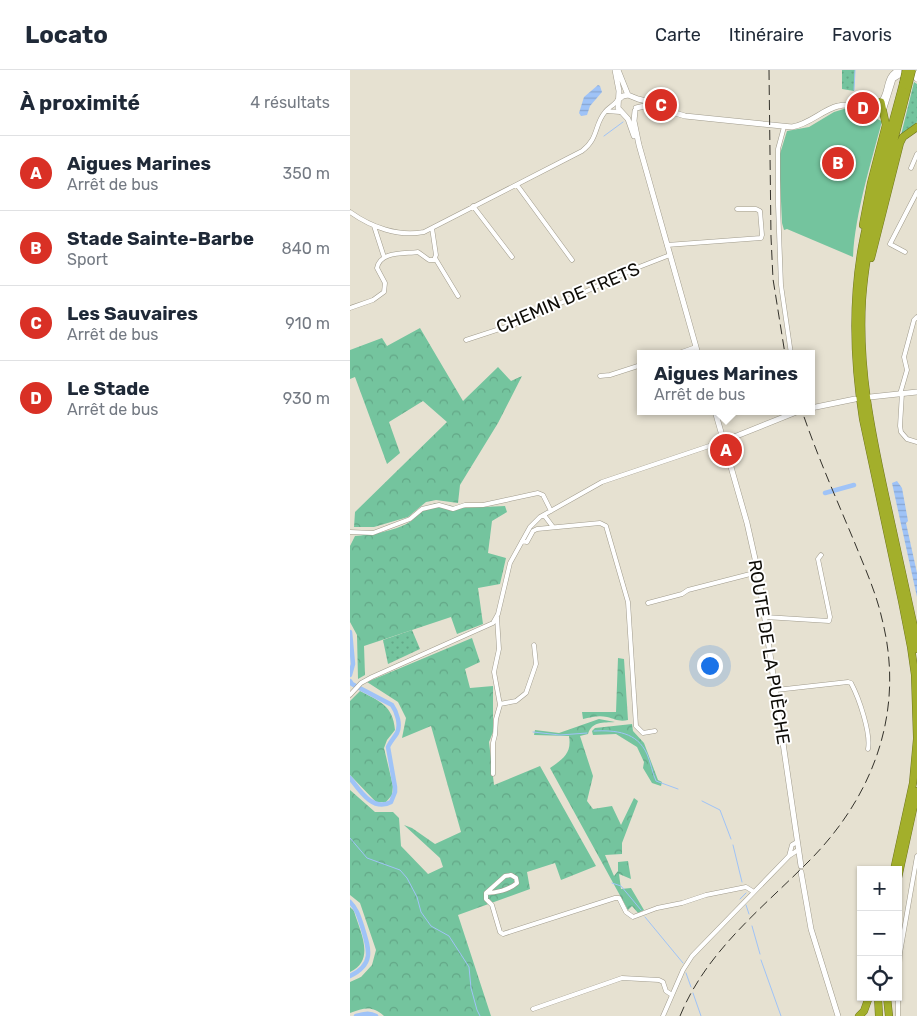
<!DOCTYPE html>
<html lang="fr">
<meta charset="utf-8">
<style>
body{margin:0;font-family:Rubik,sans-serif;background:#f6f6f7;color:#1f2937}
.controls{position:absolute;right:15px;bottom:15px;display:grid;overflow:hidden;border-radius:0px;box-shadow:0 1px 4px #0004}
.controls button{width:45px;height:45px;display:grid;place-items:center;padding:0;border:0;border-bottom:1px solid #e0e1e3;background:#fff;color:#1f2937;font:25px sans-serif}
.you{position:absolute;left:359px;top:595px;width:18px;height:18px;margin:-12px;border:4px solid #fff;border-radius:50%;background:#1a73e8;box-shadow:0 0 0 8px #1a73e833}
.badge{display:grid;place-items:center;width:32px;height:32px;border-radius:50%;background:#d93025;color:#fff;font-size:16px;font-weight:700}
.pin{position:absolute;translate:-50% -50%;border:2px solid #fff;box-shadow:0 1px 5px #0006}
.popup{position:absolute;left:287px;top:280px;width:178px;height:65px;box-sizing:border-box;display:grid;place-content:center;border-radius:0px;background:#fff;filter:drop-shadow(0 1px 4px #0005);font-size:16px;white-space:nowrap;color:#747a83}
.popup b{font-size:19px;color:#1f2937}
.popup::after{content:'';position:absolute;left:50%;top:100%;margin-left:-10px;border:10px solid transparent;border-top-color:#fff}
.list{margin:0;padding:0;list-style:none}
h2{display:flex;justify-content:space-between;align-items:center;height:65px;margin:0;padding:0 20px;font-size:21px}
h2 small{font-size:16px;font-weight:400;color:#747a83}
.list li{display:grid;grid-template-columns:32px 1fr auto;gap:15px;align-items:center;box-sizing:border-box;height:75px;padding:0 20px;border-top:1px solid #e0e1e3}
.list b{display:block;font-size:19px;white-space:nowrap}
.list p{margin:0;font-size:16px;white-space:nowrap;color:#747a83}
.list em{font-size:16px;font-style:normal;color:#747a83}
.icon{flex:none;width:28px;height:28px;fill:none;stroke:currentColor;stroke-width:2;stroke-linecap:round;stroke-linejoin:round}
.map{position:relative;flex:none;width:567px;height:946px;overflow:hidden}
header{display:flex;align-items:center;gap:30px;box-sizing:border-box;height:70px;padding:0 25px;background:#fff;border-bottom:1px solid #e0e1e3}
header strong{font-size:24px}
nav{display:flex;gap:28px;margin-inline-start:auto;font-size:18px}
main{display:flex}
aside{flex:1;background:#fff}
.map>svg:first-child{display:block}
</style>
<header>
<strong>Locato</strong>
<nav><a>Carte</a><a>Itinéraire</a><a>Favoris</a></nav>
</header>
<main>
<aside>
<h2>À proximité<small>4 résultats</small></h2>
<ul class="list">
<li><span class="badge">A</span><div><b>Aigues Marines</b><p>Arrêt de bus</p></div><em>350 m</em></li>
<li><span class="badge">B</span><div><b>Stade Sainte-Barbe</b><p>Sport</p></div><em>840 m</em></li>
<li><span class="badge">C</span><div><b>Les Sauvaires</b><p>Arrêt de bus</p></div><em>910 m</em></li>
<li><span class="badge">D</span><div><b>Le Stade</b><p>Arrêt de bus</p></div><em>930 m</em></li>
</ul>
</aside>
<div class="map">
<svg width="567" height="946" viewBox="0 0 567 946">
<defs>
<pattern id="grass-dots" width="8" height="8" patternUnits="userSpaceOnUse" patternTransform="scale(1.25)"><rect width="8" height="8" fill="#74c49e"/><path d="M2 2h.1M6 6h.1" fill="none" stroke="#63a787" stroke-width="1.8" stroke-linecap="round"/></pattern>
<pattern id="forest-crowns" width="20" height="18" patternUnits="userSpaceOnUse" patternTransform="scale(1.25)"><rect width="20" height="18" fill="#74c49e"/><path d="M2 6a3 3 0 1 1 6 0M12 15a3 3 0 1 1 6 0" fill="none" stroke="#63a787"/></pattern>
<pattern id="water-rules" width="6" height="5" patternUnits="userSpaceOnUse" patternTransform="scale(1.25)"><rect width="6" height="5" fill="#9fc3f7"/><path d="M0 2.5h6" fill="none" stroke="#88a6d2"/></pattern>
</defs>
<rect width="100%" height="100%" fill="#e6e1d1"/>
<path fill="url(#grass-dots)" d="M492,0h13l-1,21 -12,-2z
M564,12l3,2v37l-1,4 -15,10z
M62,560l8,19 -32,15 -5,-24z"/>
<path fill="url(#forest-crowns)" d="M70,258l43,73 35,-34 13,14 11,-5 -24,47 -38,62 -2,18 -22,-3 -10,2 -18,15 -34,10h-20l1,-15 92,-90 -24,-21 -34,21 11,31 -13,11 -32,-87 -5,2v-29l32,-12 5,8z
M86,433l27,5 42,-2 2,6 -15,9 -4,32 18,5 -6,26 -22,4 5,36 -26,10 -6,-17 -87,29 1,29 -7,4 -1,-44 -7,-13v-76l5,-10c14,-1 40,-5 53,-13 12,-7 14,-17 28,-20z
M122,568l8,24 -15,7 5,19 23,-2v46l-4,10 5,43 46,-19 56,100 -35,14 -6,-17 -28,9 3,17 -72,26 33,101h-107c-12,-11 -20,-8 -34,-3v-31l11,-5 11,-12 4,-15 -16,-47 -10,-8v-105l25,22h18l6,6 2,28 27,28 15,-7 -3,-9 -36,-33 8,3 23,16 26,-12 -30,-106 -29,12 4,-20 -8,-16 -31,-20z
M268,588l6,1 4,61c-9,2 -13,-1 -21,-3 -8,-2 -16,0 -24,2l-1,-7h34z
M10,621c19,10 33,14 35,39l-8,10 -3,8 9,38 -1,9 -6,7h-10l-26,-27v-74z
M249,649l16,3c-12,1 -23,-1 -27,12l-8,2 13,40 -6,25 6,8 19,-3 9,19 13,-27 4,3 -16,42v11l-17,1 9,21 4,-5v-9l10,-1 3,18 -12,-5 2,15 10,-1 13,22 -6,3 -6,-7 -4,4 -78,-142c13,-9 22,-15 19,-32l-35,-1 1,-5 24,3z
M282,654l1,7 11,12 14,37 4,2 -1,4 -9,-3 -9,-15 1,-6 -7,-15 -21,-13 -23,1 -1,-4 3,-3z
M0,837l4,4c6,21 22,49 -4,61z"/>
<path fill="#74c49e" d="M497,38l35,13c-11,42 -27,93 -29,136l-66,-28 -3,1 -2,-7 -3,-66 8,-26 22,-4 25,-15z"/>
<path fill="url(#water-rules)" d="M248,15l2,1 2,6 -12,14 -3,9 -6,1 -2,-3 5,-16z
M547,411l5,7 6,33 -2,2 11,50v24l-25,-114z"/>
<g fill="none" stroke-linecap="round" stroke-linejoin="round">
<path stroke="#9fc3f7" stroke-width="1" d="M504,20l1,-20
M254,66l19,-14
M244,661c22,-1 43,1 53,23 4,9 5,18 9,27l22,8
M183,662l27,3 27,-2
M352,731l18,9 11,29
M0,768l17,20 33,12 7,8 10,19 4,15 10,14 18,10 20,31 2,21 6,22 3,6
M383,775l9,37
M262,813l9,3 20,24
M390,829l6,-6
M396,835l3,9
M295,847l38,46
M402,856l8,28
M411,890l20,56
M336,903l5,14
M343,923l8,23"/>
<path stroke="#9fc3f7" stroke-width="4.5" d="M475,423l29,-8
M0,562l3,32 -3,11
M0,611l2,3 40,21c5,7 9,20 5,28 -3,5 -7,9 -9,14l7,40v5l-4,10c-18,10 -31,-11 -41,-24
M0,832c7,7 9,15 12,24 7,23 13,38 -12,50
M6,946c8,-2 13,-4 20,0"/>
<defs>
<path id="street" d="M257,41l13,1
M434,57l-6,22v56l3,80 10,69
M561,98l6,-14
M167,115l55,75
M123,136l39,51
M0,142c21,15 48,25 74,20l158,-81c17,-13 12,-26 23,-39 3,-4 9,-7 12,-11
M24,156l10,31
M317,175l94,-7 1,-3 -2,-24 -4,-2h-19
M555,182l-15,-8 27,-52
M85,188l23,38
M0,238l23,-8 11,-8 1,-9 -8,-15c3,-17 27,-14 41,-16l11,8h5l2,-5 -4,-27
M116,270l49,-16 124,-57 31,-12
M326,284l20,-7
M250,306l10,-1 31,-10
M552,323l-2,33 1,6 6,7 10,3
M550,324l7,-24 -3,-13 10,-37 3,-3
M194,445l9,12
M0,462l23,1 37,-14 12,-10 17,-4 14,4 12,-4h18l55,-12 5,2 8,16
M172,471l5,1 6,-11 4,-2 63,-6 6,3 22,76 8,124 7,7 12,-2
M298,533l34,-9 6,-4 70,-18
M415,547l64,4 1,-4 -12,-58 3,-4
M426,620l72,-8 3,1c8,15 20,50 17,66
M0,625l11,-12 11,-6 121,-54 5,-9 12,-51 20,-36 10,-10 62,-35 122,-41
M150,634l16,-3 10,-8 10,-29 -2,-19
M143,704v-31l2,-8 1,-16 4,-14 -6,-33 5,-23 -2,-32
M447,772l-5,3 -3,11 9,-6
M136,823c10,0 23,-3 31,-10l-1,-5 -5,-3 -6,1 -19,17v6l6,6 8,27 3,2 112,-36h4l7,14 7,5 24,-9 25,-5 24,-8 40,-8 8,5
M548,921l2,-38 17,-97
M183,939l89,-31 37,2 4,2 3,9 6,4
M313,946l20,-46 9,-14 97,-100
M548,946v-19"/>
<path id="secondary" d="M265,0l4,21 -1,17 10,11 6,17
M268,0l10,25
M566,3h1
M565,7l2,2
M268,30l5,-4 5,-1 10,4 21,5
M286,38l13,-3 36,11 107,11c18,-3 30,-17 46,-21 13,-4 36,4 42,-3 10,-9 4,-27 19,-33
M514,39c8,2 13,3 20,-1l9,-29 8,-5
M285,41l-1,10 5,24 59,209
M520,327l47,-5
M461,338l44,-9
M365,341l32,112 11,49 43,294
M374,371l75,-30
M451,802l10,57 27,87"/>
<path id="highway" d="M553,14c-14,54 -31,108 -41,163 -10,57 -8,115 1,172l39,182 9,46 4,28 2,62
M558,16c-17,70 -41,142 -46,214 -4,67 9,131 23,195 10,46 20,91 30,137l2,17
M513,155l8,-42 15,-58 -5,-23
M521,188l29,-115 3,-6 14,-10
M544,800l19,-87 4,-44
M548,808l19,-87
M528,927l1,19
M537,927l2,19
M509,946l5,-5 5,-14"/>
</defs>
<use href="#street" stroke="#a09b8c" stroke-width="5"/>
<use href="#secondary" stroke="#a09b8c" stroke-width="6"/>
<use href="#highway" stroke="#6f761e" stroke-width="8"/>
<use href="#street" stroke="#fff" stroke-width="4"/>
<use href="#secondary" stroke="#fff" stroke-width="5"/>
<use href="#highway" stroke="#a3af2b" stroke-width="7"/>
<path stroke="#33312a" stroke-width="1" stroke-dasharray="10 5" stroke-linecap="butt" d="M419,0l2,167 2,42 12,75
M330,946c27,-66 84,-109 132,-158 63,-65 93,-149 70,-239 -6,-27 -18,-53 -28,-78 -18,-43 -37,-86 -52,-130"/>
<defs>
<path id="highway-bridge" d="M553,14l3,-14
M558,16l4,-16"/>
</defs>
<use href="#highway-bridge" stroke="#6f761e" stroke-width="8" stroke-linecap="butt"/>
<use href="#highway-bridge" stroke="#a3af2b" stroke-width="7"/>
</g>
<g text-anchor="middle" dominant-baseline="central" stroke-width="4" stroke-linejoin="round" paint-order="stroke">
<g font-size="18" fill="#0e0c07" stroke="#fff">
<text transform="translate(218 228) rotate(-23)">CHEMIN DE TRETS</text>
<text transform="translate(419 582) rotate(81)">ROUTE DE LA PUÈCHE</text>
</g>
</g>
</svg>
<div class="controls">
<button>+</button>
<button>−</button>
<button><svg class="icon" aria-label="locate" viewBox="0 0 24 24"><circle cx="12" cy="12" r="6"/><path d="M12 2v4M12 18v4M2 12h4M18 12h4"/></svg></button>
</div>
<div class="you"></div>
<div class="pin badge" style="left:376px;top:380px">A</div>
<div class="popup"><b>Aigues Marines</b>Arrêt de bus</div>
<div class="pin badge" style="left:488px;top:93px">B</div>
<div class="pin badge" style="left:311px;top:35px">C</div>
<div class="pin badge" style="left:513px;top:38px">D</div>
</div>
</main>
